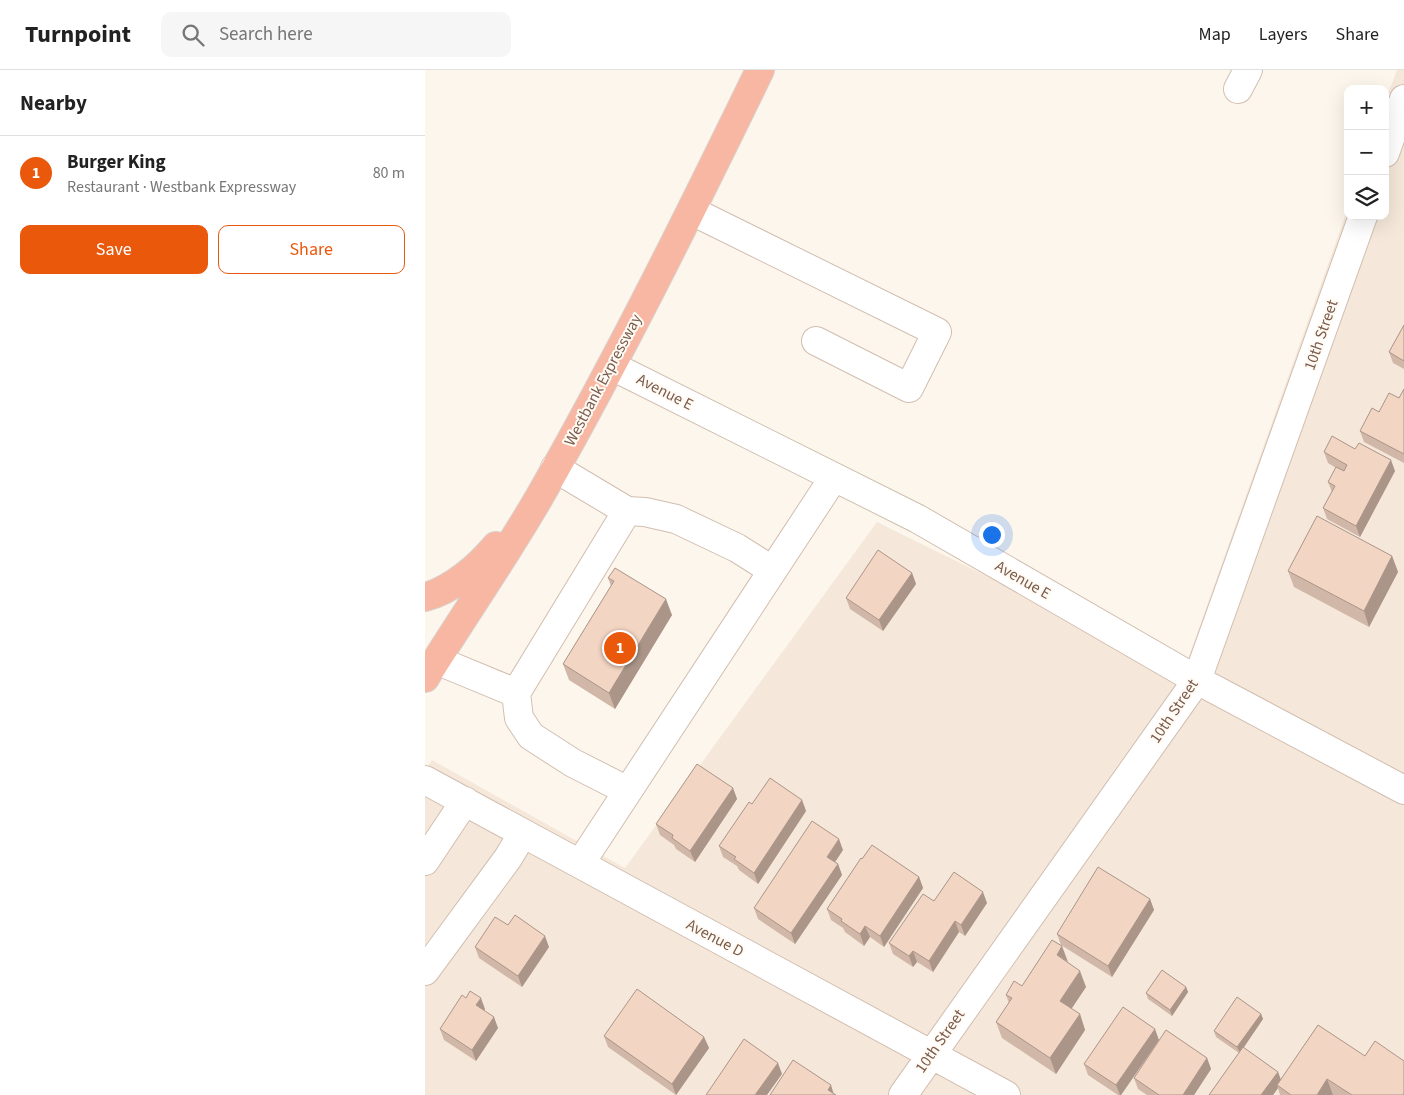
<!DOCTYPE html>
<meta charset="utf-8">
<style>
body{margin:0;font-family:"Source Sans 3",sans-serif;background:#f6f6f6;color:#222}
.controls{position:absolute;right:15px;top:15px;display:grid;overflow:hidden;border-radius:10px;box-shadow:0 5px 20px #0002}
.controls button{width:45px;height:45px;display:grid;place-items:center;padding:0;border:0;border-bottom:1px solid #e0e0e0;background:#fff;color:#222;font:25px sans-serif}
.you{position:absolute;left:566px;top:464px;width:18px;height:18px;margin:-12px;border:4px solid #fff;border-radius:50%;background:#1a73e8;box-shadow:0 0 0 8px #1a73e833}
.badge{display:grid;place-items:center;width:32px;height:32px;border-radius:50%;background:#ea580c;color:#fff;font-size:16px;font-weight:700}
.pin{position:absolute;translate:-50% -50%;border:2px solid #fff;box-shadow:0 1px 5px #0006}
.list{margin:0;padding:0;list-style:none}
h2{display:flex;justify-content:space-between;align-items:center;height:65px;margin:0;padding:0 20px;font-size:21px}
h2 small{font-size:16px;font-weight:400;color:#767676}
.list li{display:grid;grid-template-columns:32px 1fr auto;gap:15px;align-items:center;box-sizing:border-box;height:75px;padding:0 20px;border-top:1px solid #e0e0e0}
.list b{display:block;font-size:19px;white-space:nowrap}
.list p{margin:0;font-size:16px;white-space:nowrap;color:#767676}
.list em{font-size:16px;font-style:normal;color:#767676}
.actions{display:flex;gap:10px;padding:15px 20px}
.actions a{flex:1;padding:11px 0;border:1px solid #ea580c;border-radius:10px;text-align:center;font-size:18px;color:#ea580c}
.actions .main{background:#ea580c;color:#fff}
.icon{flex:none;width:28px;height:28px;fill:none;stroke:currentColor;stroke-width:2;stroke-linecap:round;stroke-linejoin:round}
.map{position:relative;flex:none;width:979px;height:1025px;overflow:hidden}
header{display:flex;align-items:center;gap:30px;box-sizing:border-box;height:70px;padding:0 25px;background:#fff;border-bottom:1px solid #e0e0e0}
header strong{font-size:24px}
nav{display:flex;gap:28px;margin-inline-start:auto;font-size:18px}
.search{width:350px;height:45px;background:#f6f6f6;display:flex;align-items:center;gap:12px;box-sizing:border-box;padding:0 18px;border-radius:10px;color:#767676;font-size:19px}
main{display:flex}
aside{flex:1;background:#fff}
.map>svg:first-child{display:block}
</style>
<header>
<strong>Turnpoint</strong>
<div class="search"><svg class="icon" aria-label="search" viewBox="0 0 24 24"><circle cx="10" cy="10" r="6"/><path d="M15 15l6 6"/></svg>Search here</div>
<nav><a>Map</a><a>Layers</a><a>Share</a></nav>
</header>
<main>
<aside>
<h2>Nearby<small></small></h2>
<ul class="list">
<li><span class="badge">1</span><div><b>Burger King</b><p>Restaurant · Westbank Expressway</p></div><em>80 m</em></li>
</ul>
<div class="actions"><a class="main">Save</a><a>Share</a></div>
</aside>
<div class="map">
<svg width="979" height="1025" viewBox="0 0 979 1025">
<rect width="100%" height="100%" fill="#fdf6ec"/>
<path fill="#f5e8da" d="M972,0h7v1025h-979v-324l7,-11 193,108 252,-346 306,151 165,-465v8h37v-114z"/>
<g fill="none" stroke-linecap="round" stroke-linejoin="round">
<defs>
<path id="minor" d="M813,19l10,-19
M960,83l19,-54
M267,141l245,121 -28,56 -93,-47
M187,296l306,153 279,161 207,110
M130,398l72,43 18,1 31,7 61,29 35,22
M202,441l-111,182 3,25 12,18 42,27 55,28
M11,590l80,33
M0,710l581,315
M0,791l40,-60
M155,794l254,-387
M0,901l83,-113 15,-25
M478,1025l294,-415 166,-464"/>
<path id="highway" d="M0,527c27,-7 53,-30 71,-51
M0,608c38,-61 79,-120 115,-182 79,-139 150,-282 220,-426"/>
</defs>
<use href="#minor" stroke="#d1beb0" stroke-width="30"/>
<use href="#highway" stroke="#dad1cd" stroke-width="30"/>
<use href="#minor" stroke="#fff" stroke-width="28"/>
<use href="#highway" stroke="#f7b7a3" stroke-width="28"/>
</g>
<path fill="#d1b7a8" d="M979,255v44l-11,-6 -4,-11z
M979,319v74l-40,-21 -4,-11 19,-19 20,-14z
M899,382l71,19 -35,66 -33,-18 -4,-11 9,-16 -4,-10 8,-14 -8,-5z
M967,486l6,16 -29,55 -75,-40 -6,-16z
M487,503l4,11 -33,47 -33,-22 -4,-11z
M183,508l64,37 -57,94 -46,-29 -6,-16 48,-78z
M308,718l4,11 -42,63 -19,-13 -2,-4 -14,-10 -4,-11z
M377,730l4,11 -48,73 -19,-14 -2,-4 -14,-9 -4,-11z
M418,780l-8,12 3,2 4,11 -47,69 -37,-25 -4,-11z
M437,789l57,18 4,11 -39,59 -14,-10 -6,9 -19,-14 -2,-4 -12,-8 -4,-11z
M725,829l4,11 -42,67 -51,-32 -4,-11z
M509,831l53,2 -22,33 -6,-4 -26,40 -16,-10 -4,5 -20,-13 -4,-11z
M50,877h74l-27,40 -43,-29z
M643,892l18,25 -15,22 9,5 5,16 -29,44 -54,-36 -6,-16 13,-19 -3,-8z
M761,917l2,5 -16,24 -24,-17 -2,-6z
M41,928l19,11 -1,2 14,17 -22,33 -32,-21 -4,-11z
M836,944l2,5 -20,29 35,24 3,8 37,-55 86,70h-124l-2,-7 -5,7h-64l30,-42 -23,-16 -2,-6z
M179,966l100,1 5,11 -33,47 -68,-48z
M734,970l-38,55h-3l-30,-20 -4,-11z
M782,988l4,11 -17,26h-47l-9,-6 -4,-11z"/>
<path fill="#aa9588" d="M966,390l4,11 -35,66 -4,-11z
M967,486l6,16 -29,55 -5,-16z
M487,503l4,11 -33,47 -4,-11z
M241,529l6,16 -57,94 -6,-16z
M308,718l4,11 -42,63 -5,-11z
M377,730l4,11 -48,73 -4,-11z
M414,769l4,11 -12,18 -4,-11z
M413,794l4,11 -47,69 -4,-11z
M494,807l4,11 -39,59 -4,-11z
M558,822l4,11 -22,33 -4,-11z
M725,829l4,11 -42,67 -4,-11z
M530,851l4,11 -26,40 -4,-11z
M440,856l5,11 -6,9 -4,-12z
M120,866l4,11 -27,40 -4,-11z
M637,876l6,16 -11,-7z
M488,881l4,11 -4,5 -4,-11z
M655,901l6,16 -20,30 -6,-16z
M761,917l2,5 -16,24 -2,-6z
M56,928l4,11 -4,7 -5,-11z
M655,944l5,16 -29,44 -6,-16z
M836,944l2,5 -23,34 -3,-6z
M69,947l4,11 -22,33 -4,-11z
M730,959l4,11 -38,55h-1l-4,-10z
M279,967l5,11 -33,47 -4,-11z
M782,988l4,11 -17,26h-11z
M353,993l4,11 -15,21h-12z
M853,1002l4,11 -5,2 1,3 -5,7h-12z
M902,1009l6,16h-16z
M406,1015l3,10 -6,-5z"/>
<path fill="#f3d5c3" stroke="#aa9588" d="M979,255v36l-15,-9z
M979,319v65l-44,-23 12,-23 7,4 10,-19 10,5z
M907,366l23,13 4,-6 32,17 -35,66 -33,-18 12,-22 -7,-4 8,-15 8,4 3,-6 -23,-13z
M892,446l75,40 -28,55 -76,-40z
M453,480l34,23 -33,47 -33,-22z
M190,498l51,31 -57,94 -46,-29 51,-83 -6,-3z
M272,694l36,24 -43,63 -18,-13 1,-3 -17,-11z
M345,708l32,22 -48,73 -20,-14 2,-2 -17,-11 30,-44 3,2z
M387,751l27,18 -12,18 11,7 -47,69 -37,-25z
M447,775l47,32 -39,59 -15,-10 -5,8 -19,-13 1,-2 -15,-10 34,-51 1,1z
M673,797l52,32 -42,67 -51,-32z
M529,802l29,20 -22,33 -6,-4 -26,40 -16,-10 -4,5 -20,-13 34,-49 11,7z
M90,845l30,21 -27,40 -43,-29 20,-30 13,8z
M627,870l10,6 -5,9 23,16 -20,30 20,13 -30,44 -54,-36 16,-24 -6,-3 8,-14 8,5z
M737,900l24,17 -16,23 -24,-17z
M212,919l67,48 -32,47 -68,-48z
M45,921l11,7 -5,7 18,12 -22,33 -32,-21 22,-34 4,3z
M812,927l24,17 -24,33 -23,-16z
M698,937l32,22 -39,56 -32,-21z
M893,955l47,31 10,-15 29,20v32l-1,2h-51l-25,-16 -10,16h-26l-14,-10z
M741,960l41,28 -24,37h-24l-25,-17z
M319,969l34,24 -23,32h-49z
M818,977l35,25 -17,23h-52z
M368,990l38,25 -3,5 8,5h-66z"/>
<g text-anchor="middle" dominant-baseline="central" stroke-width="4" stroke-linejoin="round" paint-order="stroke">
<g font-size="16" fill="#7a5c4d" stroke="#fffaf3">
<text transform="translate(896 265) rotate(-71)">10th Street</text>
<text transform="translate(178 310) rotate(-62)">Westbank Expressway</text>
<text transform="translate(240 322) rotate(27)">Avenue E</text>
<text transform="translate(598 510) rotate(30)">Avenue E</text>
<text transform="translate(749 641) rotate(-56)">10th Street</text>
<text transform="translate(290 868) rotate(28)">Avenue D</text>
<text transform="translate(515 971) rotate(-55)">10th Street</text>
</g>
</g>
</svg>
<div class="controls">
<button>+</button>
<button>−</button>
<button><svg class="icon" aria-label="layers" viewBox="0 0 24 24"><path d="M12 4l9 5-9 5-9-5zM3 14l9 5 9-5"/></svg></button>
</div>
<div class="you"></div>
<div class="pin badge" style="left:195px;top:578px">1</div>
</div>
</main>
